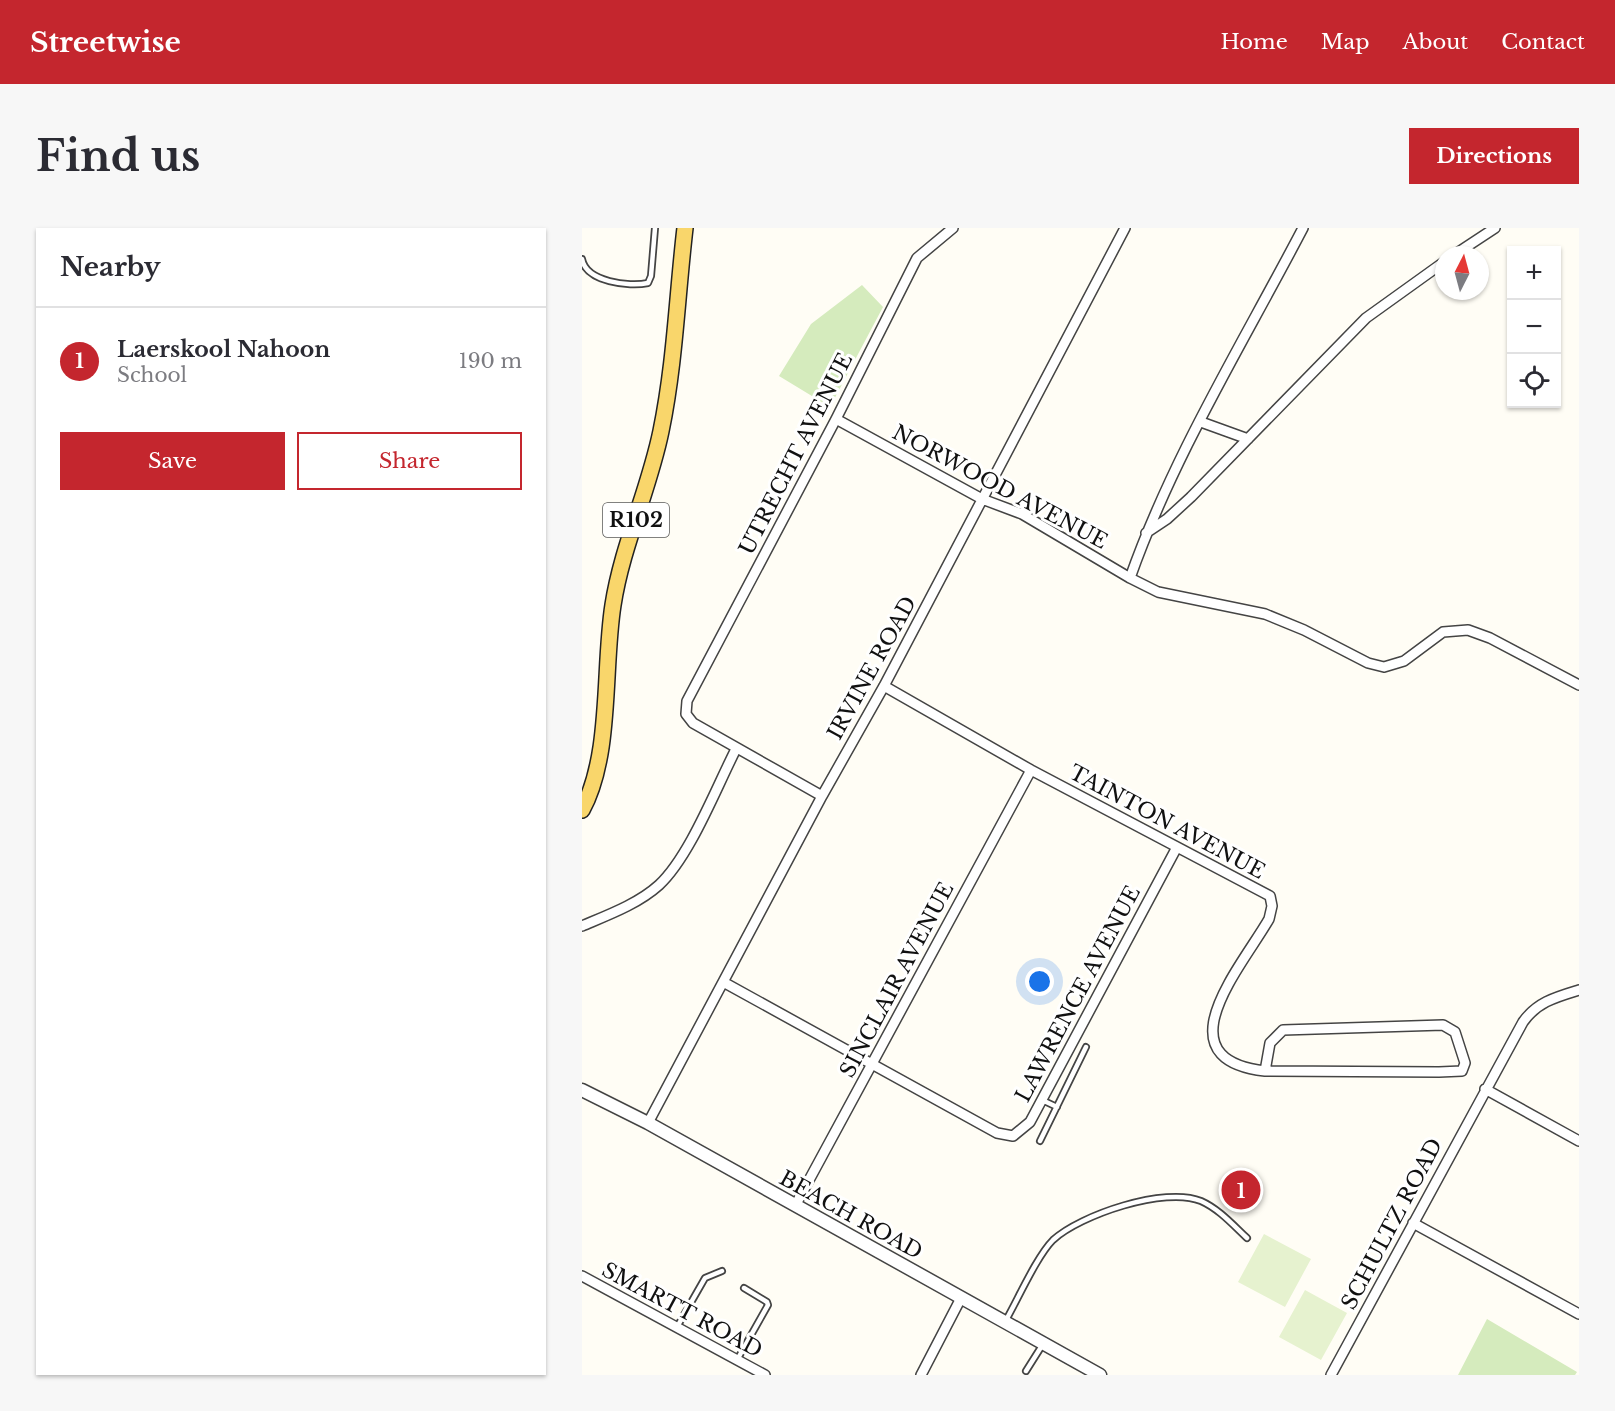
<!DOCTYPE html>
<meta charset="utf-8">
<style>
body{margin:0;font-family:"Libre Baskerville",serif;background:#f7f7f7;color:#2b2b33}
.controls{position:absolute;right:18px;top:18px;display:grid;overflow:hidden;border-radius:0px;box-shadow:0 2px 4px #0004}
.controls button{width:54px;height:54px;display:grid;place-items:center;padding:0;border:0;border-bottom:2px solid #e1e1e2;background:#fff;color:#2b2b33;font:30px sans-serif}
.compass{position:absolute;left:853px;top:18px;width:54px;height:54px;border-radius:50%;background:#fff;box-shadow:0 2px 4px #0004;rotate:6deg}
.you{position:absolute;left:458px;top:754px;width:21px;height:21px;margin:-15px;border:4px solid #fff;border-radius:50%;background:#1a73e8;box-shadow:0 0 0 9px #1a73e833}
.badge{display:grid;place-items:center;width:39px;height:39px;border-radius:50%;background:#c4262e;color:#fff;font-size:20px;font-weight:700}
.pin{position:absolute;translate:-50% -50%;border:3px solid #fff;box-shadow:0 2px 6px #0006}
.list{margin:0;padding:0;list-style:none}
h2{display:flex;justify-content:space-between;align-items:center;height:78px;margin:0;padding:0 24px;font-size:26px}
h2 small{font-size:20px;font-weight:400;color:#7c7c81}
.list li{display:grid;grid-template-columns:39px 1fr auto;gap:18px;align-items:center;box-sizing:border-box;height:108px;padding:0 24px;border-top:2px solid #e1e1e2}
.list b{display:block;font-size:22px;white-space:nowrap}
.list p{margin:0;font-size:20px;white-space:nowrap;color:#7c7c81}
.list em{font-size:20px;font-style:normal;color:#7c7c81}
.actions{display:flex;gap:12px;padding:18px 24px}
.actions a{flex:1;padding:14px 0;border:2px solid #c4262e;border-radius:0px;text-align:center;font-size:21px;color:#c4262e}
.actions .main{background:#c4262e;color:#fff}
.icon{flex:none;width:33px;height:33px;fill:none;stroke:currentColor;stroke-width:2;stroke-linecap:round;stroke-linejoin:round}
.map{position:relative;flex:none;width:997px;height:1147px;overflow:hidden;border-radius:0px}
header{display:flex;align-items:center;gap:36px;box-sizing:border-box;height:84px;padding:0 30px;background:#c4262e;color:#fff}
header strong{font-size:28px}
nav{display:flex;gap:33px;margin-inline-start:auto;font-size:21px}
.intro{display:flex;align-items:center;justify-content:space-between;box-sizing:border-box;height:144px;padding:0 36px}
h1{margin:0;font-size:42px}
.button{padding:15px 27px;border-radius:0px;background:#c4262e;color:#fff;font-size:21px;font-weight:700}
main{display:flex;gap:36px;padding:0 36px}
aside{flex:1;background:#fff;border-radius:0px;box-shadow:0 2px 4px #0004}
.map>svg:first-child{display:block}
</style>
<header>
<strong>Streetwise</strong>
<nav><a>Home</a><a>Map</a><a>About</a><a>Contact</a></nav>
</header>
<div class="intro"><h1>Find us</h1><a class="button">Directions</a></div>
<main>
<aside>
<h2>Nearby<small></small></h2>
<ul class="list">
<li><span class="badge">1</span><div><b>Laerskool Nahoon</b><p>School</p></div><em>190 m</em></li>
</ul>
<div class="actions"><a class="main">Save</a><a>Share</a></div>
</aside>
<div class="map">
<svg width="997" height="1147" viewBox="0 0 997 1147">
<rect width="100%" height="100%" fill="#fffdf5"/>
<path fill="#d5ebbd" d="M280,57l21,22 -53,100 -51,-31 32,-52z
M905,1091l90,53 -2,3h-117z"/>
<path fill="#e6f2cf" d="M682,1006l47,25 -26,48 -47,-25z
M723,1062l42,23 -26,47 -42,-23z"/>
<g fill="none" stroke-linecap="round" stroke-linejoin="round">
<defs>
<path id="service" d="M0,31c4,23 47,28 66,24l3,-7 4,-48
M460,872l15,7
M458,913l46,-94
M424,1092c12,-21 31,-64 47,-80 27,-25 112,-54 148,-39 18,8 32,24 46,37
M95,1099l28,-49 17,-7
M155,1132l31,-55 -1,-3 -23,-14
M444,1143l17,-27"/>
<path id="minor" d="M872,27l41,-27
M254,191l146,80 40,15 108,64 28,14 107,22 39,16 64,33 16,4 20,-6 39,-29 25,-2 22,8 89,47
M619,194l47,17
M564,305l21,-14 24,-22 175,-179 78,-56
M548,350c43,-122 113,-235 173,-350
M302,458l147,84 239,126 2,10 -3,13c-26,46 -110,140 -4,152l174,1 23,-1 3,-8 -10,-31 -12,-7 -160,5 -13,13 -5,28
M240,568l-129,-73 -7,-9 1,-13 149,-282 81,-161 36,-30
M0,698c26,-11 56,-22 77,-41 31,-29 57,-97 77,-136
M143,755l272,150 16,3 17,-14 147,-275
M903,861l94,52
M66,895l174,-327 62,-110 241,-458
M213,978l236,-436
M831,995l166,91
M0,1048l183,99
M339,1147l40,-77
M749,1147l192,-353c14,-20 33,-25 56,-32"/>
<path id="tertiary" d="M0,862l66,33 452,252"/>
<path id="primary" d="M0,582c30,-55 21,-142 31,-205 9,-59 36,-115 48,-174 14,-68 16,-135 24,-203"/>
</defs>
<use href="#service" stroke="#444" stroke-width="8"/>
<use href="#minor" stroke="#444" stroke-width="12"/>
<use href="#tertiary" stroke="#444" stroke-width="15"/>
<use href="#primary" stroke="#222" stroke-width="18"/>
<use href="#service" stroke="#fff" stroke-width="4.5"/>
<use href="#minor" stroke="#fff" stroke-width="9"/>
<use href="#tertiary" stroke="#fff" stroke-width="12"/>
<use href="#primary" stroke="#f9d66b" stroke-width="15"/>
</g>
<g text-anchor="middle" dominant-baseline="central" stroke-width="6" stroke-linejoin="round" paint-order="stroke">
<rect fill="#fff" stroke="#585858" stroke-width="1.5" x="21" y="275" width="66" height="34" rx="4.5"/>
<g font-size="20" font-weight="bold" fill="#111">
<text x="54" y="292">R102</text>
</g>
<g font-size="21" fill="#111" stroke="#fff">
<text transform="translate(214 226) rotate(-63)">UTRECHT AVENUE</text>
<text transform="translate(418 259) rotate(28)">NORWOOD AVENUE</text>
<text transform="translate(290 440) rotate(-61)">IRVINE ROAD</text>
<text transform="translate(585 594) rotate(28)">TAINTON AVENUE</text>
<text transform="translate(315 752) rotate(-62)">SINCLAIR AVENUE</text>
<text transform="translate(496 766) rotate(-62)">LAWRENCE AVENUE</text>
<text transform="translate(269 987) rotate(29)">BEACH ROAD</text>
<text transform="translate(810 996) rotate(-62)">SCHULTZ ROAD</text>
<text transform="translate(100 1082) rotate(28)">SMARTT ROAD</text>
</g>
</g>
</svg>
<div class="controls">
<button>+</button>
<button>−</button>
<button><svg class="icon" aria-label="locate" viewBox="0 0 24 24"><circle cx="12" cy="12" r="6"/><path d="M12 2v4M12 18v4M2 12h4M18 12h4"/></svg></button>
</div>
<svg class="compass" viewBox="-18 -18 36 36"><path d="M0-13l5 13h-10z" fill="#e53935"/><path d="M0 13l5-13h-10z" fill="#7c7c81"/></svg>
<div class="you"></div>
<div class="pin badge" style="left:659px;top:962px">1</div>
</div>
</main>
